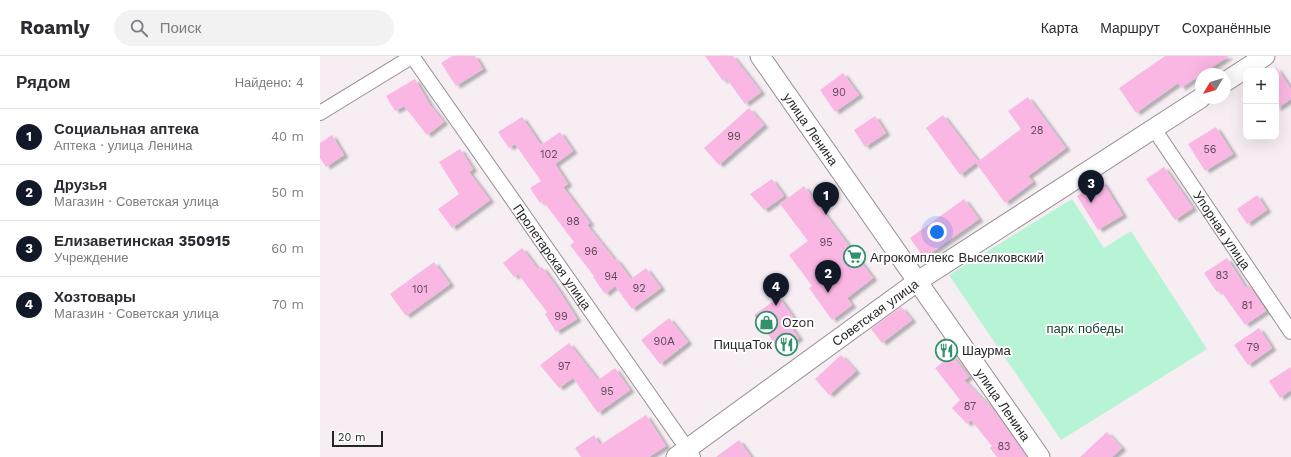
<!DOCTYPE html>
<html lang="ru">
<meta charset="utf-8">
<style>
body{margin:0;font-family:"Work Sans",sans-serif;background:#f2f2f3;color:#2b2b33}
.controls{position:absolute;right:12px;top:12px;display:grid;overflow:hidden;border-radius:8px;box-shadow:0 4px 16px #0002}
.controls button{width:36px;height:36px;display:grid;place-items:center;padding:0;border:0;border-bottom:1px solid #e1e1e2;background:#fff;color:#2b2b33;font:20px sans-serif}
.compass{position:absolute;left:875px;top:12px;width:36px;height:36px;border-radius:50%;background:#fff;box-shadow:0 4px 16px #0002;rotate:232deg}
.scale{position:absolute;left:12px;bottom:10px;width:51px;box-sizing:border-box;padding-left:4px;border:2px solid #282527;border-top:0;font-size:11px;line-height:14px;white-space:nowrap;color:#282527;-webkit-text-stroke:3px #fff;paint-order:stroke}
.you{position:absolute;left:617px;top:176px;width:14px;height:14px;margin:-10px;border:3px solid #fff;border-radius:50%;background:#1a73e8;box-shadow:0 0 0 6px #1a73e833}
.badge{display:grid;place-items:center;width:26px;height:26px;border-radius:50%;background:#111827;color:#fff;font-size:13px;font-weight:700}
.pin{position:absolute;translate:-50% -33px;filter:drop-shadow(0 1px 2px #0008)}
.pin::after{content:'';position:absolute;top:21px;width:14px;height:12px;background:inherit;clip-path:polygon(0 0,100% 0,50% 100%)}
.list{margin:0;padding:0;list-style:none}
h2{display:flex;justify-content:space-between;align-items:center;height:52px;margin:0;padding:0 16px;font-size:17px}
h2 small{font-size:13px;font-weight:400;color:#7c7c81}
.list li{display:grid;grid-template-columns:26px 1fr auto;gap:12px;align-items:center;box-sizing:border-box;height:56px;padding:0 16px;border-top:1px solid #e1e1e2}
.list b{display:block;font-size:15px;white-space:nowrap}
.list p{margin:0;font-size:13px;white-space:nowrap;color:#7c7c81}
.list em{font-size:13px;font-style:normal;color:#7c7c81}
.icon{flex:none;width:22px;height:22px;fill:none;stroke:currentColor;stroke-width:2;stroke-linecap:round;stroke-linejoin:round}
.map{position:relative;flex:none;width:971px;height:401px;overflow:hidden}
header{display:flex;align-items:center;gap:24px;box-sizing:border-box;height:56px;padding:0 20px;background:#fff;border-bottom:1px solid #e1e1e2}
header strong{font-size:19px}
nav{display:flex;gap:22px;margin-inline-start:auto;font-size:14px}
.search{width:280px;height:36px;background:#f2f2f3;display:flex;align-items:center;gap:10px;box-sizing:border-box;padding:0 14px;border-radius:22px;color:#7c7c81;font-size:15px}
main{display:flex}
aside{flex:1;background:#fff}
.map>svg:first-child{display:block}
</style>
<header>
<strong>Roamly</strong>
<div class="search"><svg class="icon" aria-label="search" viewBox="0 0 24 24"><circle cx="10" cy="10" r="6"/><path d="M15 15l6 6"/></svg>Поиск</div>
<nav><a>Карта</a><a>Маршрут</a><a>Сохранённые</a></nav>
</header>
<main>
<aside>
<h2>Рядом<small>Найдено: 4</small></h2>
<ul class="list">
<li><span class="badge">1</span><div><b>Социальная аптека</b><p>Аптека · улица Ленина</p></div><em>40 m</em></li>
<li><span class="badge">2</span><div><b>Друзья</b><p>Магазин · Советская улица</p></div><em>50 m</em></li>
<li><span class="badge">3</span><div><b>Елизаветинская 350915</b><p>Учреждение</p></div><em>60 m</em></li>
<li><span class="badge">4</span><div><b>Хозтовары</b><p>Магазин · Советская улица</p></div><em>70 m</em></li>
</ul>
</aside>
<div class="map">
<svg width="971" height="401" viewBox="0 0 971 401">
<defs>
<filter id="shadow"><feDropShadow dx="4.5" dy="2.5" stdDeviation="1" flood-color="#0004"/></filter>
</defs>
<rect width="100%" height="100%" fill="#f6eef3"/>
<path fill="#b7f3d5" d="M752,143l32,49 27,-17 76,118 -146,91 -112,-165z"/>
<path fill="#fbb7e4" filter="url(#shadow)" d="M132,0h23l8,13 -27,17 -15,-23z
M385,0h28l28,36 -16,12 -19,-26 -3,3z
M845,0h64l-48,32 -3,-5 -42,30 -17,-25z
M956,11l15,22v10l-15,10z
M523,17l16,22 -24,17 -15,-22z
M95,23l15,26 14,17 -17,13 -23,-29 -9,5 -9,-15z
M708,41l38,51 -38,28 5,6 -28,21 -29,-40 45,-34 -13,-18z
M429,52l15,17 -45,40 -15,-17z
M623,59l35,46 -18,14 -34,-47z
M555,60l11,17 -21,14 -11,-17z
M202,61l19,28 19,-13 13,19 -18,13 13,20 -5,3 27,36 -3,2 28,35 1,-1 15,20 15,-11 15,20 -29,21 -17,-23 -10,8 -12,-17 1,-1 -24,-31 4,-3 -31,-41 -3,2 -10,-15 11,-7 -26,-37 -6,4 -11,-16z
M896,71l17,27 -28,17 -17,-27z
M12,79l12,20 -18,12 -6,-9v-15z
M140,93l13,20 -4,3 21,28 -38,28 -14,-19 21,-15 -20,-32z
M844,111l29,41 -18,12 -29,-41z
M452,123l12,17 -20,14 -14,-16z
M782,125l21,34 -25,15 -21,-34z
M484,130l69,92 -26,20 5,7 -20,15 -23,-32 3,-2 -23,-31 19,-14 -28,-37z
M937,139l10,15 -20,14 -10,-15z
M644,143l15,20 -55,39 -14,-20z
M202,192l16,21 4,-2 16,22 19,30 -21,13 -11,-18 2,-2 -29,-38 -4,3 -11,-14z
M907,202l19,30 3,-3 17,26 -21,14 -25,-35 -3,2 -13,-19z
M114,206l16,22 -44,32 -16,-22z
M459,241l16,23 -6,4 10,14 -19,13 -26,-36z
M581,251l11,13 -30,23 -11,-14z
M349,262l19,24 -28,22 -19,-24z
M939,272l13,20 -24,17 -14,-20z
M249,287l29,37 17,-12 15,22 -32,23 -25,-35 -14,10 -19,-23z
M521,299l15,16 -27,24 -14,-16z
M632,299l17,22 -5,3 32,33 31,44h-30l-7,-9 2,-2 -21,-26 -4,4 -15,-16 8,-8 -25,-32z
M971,311v23l-11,8 -11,-17z
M326,359l20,31 -17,11h-68l-6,-9 19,-13 6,10z
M787,376l15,16 -10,9h-32z
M419,384l12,17h-35z"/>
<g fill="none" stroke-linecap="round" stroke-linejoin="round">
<defs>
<g id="street">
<path id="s1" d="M92,0l281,401"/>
<path d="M0,57l93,-57"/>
<path id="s2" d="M834,73l137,203"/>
</g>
<g id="secondary">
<path id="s3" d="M440,0l280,401"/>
<path d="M905,26l40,-26"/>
<path id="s4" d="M356,401l242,-176 283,-183"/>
</g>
</defs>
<use href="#street" stroke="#968e93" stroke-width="16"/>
<use href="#secondary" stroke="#968e93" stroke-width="21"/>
<use href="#street" stroke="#fff" stroke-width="14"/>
<use href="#secondary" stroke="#fff" stroke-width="19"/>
</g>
<defs>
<symbol id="supermarket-ring" viewBox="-11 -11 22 22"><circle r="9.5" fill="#fff" stroke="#31916a" stroke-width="1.5"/><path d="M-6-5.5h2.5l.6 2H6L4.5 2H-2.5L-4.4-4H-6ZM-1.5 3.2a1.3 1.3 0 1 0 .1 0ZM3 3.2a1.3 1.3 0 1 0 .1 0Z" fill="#31916a"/></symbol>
<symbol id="shop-ring" viewBox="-11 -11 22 22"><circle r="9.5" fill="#fff" stroke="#31916a" stroke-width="1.5"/><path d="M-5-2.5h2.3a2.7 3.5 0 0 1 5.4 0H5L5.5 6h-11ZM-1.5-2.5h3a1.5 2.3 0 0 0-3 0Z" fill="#31916a"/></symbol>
<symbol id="restaurant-ring" viewBox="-11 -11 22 22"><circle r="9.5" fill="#fff" stroke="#31916a" stroke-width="1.5"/><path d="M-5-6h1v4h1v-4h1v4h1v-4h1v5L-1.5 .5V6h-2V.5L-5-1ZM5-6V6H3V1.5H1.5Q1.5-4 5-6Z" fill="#31916a"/></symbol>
</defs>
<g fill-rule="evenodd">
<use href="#supermarket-ring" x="522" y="188" width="25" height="25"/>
<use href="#shop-ring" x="434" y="254" width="25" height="25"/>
<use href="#restaurant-ring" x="454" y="276" width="25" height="25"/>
<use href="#restaurant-ring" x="614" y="282" width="25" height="25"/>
</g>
<g text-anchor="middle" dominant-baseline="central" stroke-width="4" stroke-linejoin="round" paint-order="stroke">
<g font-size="11" fill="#5d4a56">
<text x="519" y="36">90</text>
<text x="717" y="74">28</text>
<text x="414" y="80">99</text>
<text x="890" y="93">56</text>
<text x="229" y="98">102</text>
<text x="253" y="165">98</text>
<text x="506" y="186">95</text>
<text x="271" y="195">96</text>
<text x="902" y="219">83</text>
<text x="291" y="220">94</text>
<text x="319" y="232">92</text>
<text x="100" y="233">101</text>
<text x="927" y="249">81</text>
<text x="241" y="260">99</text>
<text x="344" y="285">90А</text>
<text x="933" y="291">79</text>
<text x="244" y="310">97</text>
<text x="287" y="335">95</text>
<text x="650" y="350">87</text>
<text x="684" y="390">83</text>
</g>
<g font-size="13" fill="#282527" stroke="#fff">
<text stroke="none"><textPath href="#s3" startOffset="89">улица Ленина</textPath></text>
<text stroke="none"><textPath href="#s2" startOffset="122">Упорная улица</textPath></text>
<text stroke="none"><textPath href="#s1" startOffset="245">Пролетарская улица</textPath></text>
<text stroke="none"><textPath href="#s4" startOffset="246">Советская улица</textPath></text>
<text stroke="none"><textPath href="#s3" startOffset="425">улица Ленина</textPath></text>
</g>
<g font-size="13" fill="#282527" stroke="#fff" text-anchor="start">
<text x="550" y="201">Агрокомплекс Выселковский</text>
<text x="462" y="266">Ozon</text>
<text x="452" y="288" text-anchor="end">ПиццаТок</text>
<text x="642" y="294">Шаурма</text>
</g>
<g font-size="13" fill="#164431" stroke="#fff">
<text x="765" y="272">парк победы</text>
</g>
</g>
</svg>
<div class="controls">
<button>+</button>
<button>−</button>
</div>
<svg class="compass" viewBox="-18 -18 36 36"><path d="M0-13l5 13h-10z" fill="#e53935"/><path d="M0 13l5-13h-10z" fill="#7c7c81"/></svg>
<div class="scale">20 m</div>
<div class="you"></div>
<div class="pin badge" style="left:506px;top:159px">1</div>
<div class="pin badge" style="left:508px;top:237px">2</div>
<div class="pin badge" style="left:771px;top:147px">3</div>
<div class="pin badge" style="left:456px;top:250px">4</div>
</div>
</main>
